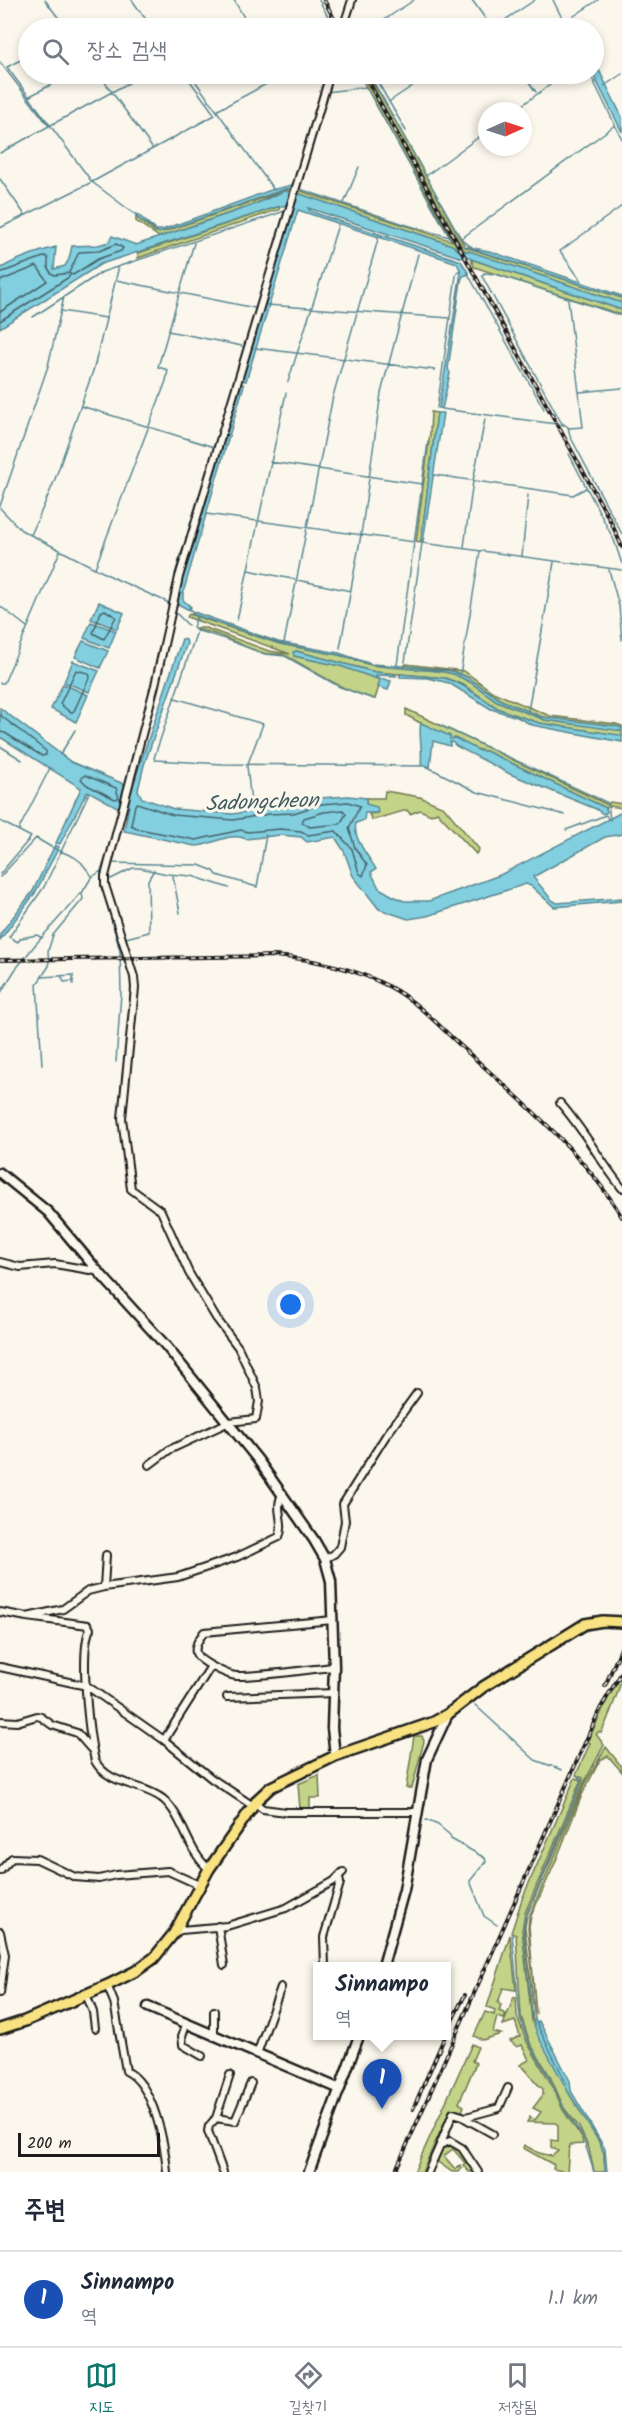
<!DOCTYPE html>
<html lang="ko">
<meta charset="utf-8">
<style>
body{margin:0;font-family:Kalam,"Poor Story",sans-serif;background:#f6f6f7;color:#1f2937}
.compass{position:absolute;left:478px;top:102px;width:54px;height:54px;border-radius:50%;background:#fff;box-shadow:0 3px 9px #0003;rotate:87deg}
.scale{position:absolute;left:18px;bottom:15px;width:142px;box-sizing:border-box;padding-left:6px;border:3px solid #1c1c1c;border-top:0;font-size:16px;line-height:21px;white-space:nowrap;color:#1c1c1c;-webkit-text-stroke:4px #fbf7ec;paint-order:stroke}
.you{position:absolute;left:291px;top:1305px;width:21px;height:21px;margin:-15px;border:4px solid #fff;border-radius:50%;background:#1a73e8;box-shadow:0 0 0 9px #1a73e833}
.badge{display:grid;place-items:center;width:39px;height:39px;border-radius:50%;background:#0f766e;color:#fff;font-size:20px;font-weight:700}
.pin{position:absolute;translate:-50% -50px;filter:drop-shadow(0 2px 3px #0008)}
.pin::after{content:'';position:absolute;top:32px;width:21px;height:18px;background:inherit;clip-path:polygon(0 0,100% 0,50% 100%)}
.popup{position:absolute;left:313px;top:1962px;width:138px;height:78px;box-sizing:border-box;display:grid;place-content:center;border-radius:0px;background:#fff;filter:drop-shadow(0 2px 4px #0005);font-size:20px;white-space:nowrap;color:#747a83}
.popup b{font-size:22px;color:#1f2937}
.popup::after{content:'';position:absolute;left:50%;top:100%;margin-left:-12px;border:12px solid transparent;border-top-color:#fff}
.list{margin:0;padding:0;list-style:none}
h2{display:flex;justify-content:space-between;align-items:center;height:78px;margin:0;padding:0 24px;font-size:26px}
h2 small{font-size:20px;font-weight:400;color:#747a83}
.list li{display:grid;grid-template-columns:39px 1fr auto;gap:18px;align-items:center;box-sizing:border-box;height:96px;padding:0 24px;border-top:2px solid #e0e1e3}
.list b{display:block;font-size:22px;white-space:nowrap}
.list p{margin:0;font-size:20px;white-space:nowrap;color:#747a83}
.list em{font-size:20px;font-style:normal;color:#747a83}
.icon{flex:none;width:33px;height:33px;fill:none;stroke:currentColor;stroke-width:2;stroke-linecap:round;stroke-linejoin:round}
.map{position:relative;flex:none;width:622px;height:2172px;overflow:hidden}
.search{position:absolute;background:#fff;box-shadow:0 3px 9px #0003;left:18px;right:18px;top:18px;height:66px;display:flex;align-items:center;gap:15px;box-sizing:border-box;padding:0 21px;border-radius:33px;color:#747a83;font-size:22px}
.sheet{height:174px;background:#fff}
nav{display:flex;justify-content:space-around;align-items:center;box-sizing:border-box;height:84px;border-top:2px solid #e0e1e3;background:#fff;font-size:16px;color:#747a83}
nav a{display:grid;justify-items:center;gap:3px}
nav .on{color:#0f766e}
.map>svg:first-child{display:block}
</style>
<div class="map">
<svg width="622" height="2172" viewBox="0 0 622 2172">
<rect width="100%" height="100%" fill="#fbf7ec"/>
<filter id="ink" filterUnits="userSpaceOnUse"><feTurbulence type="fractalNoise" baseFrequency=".0167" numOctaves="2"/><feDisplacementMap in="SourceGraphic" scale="12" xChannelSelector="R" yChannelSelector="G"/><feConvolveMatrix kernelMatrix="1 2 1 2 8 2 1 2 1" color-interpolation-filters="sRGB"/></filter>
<g filter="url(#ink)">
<path fill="#c3d387" stroke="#707852" stroke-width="1.5" d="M359,74h3l97,177 -7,-6 -162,-54 -14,3 -25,12 -92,31 -23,-16v-4l19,15h8l129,-44 160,53z
M366,74l15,21 84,152 157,51v5l-158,-53z
M280,206l-1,4 -5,1 -136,47v-5z
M471,259l151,51v5l-148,-48z
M431,412l6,1 -16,129 -5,-1 14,-108z
M189,614l91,30 59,11 32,10 68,6 15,3 16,8 27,19 48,19 71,9 6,2v5l-83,-13 -40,-14 -37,-25 -17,-6 -70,-6 -79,-21 -2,5 47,10 40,14 -6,19c-33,-8 -60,-28 -89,-43 -7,-3 -15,-1 -23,-3 -22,-6 -43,-21 -66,-23l-1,-2h10l63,23 21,3 -103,-37z
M406,664l58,7 29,21 57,24 66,8 6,2v2l-80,-11 -41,-17 -34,-23 -15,-6 -48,-5z
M406,709l202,96 2,-3 12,2v4l-13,-2 -3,2 -120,-57c-13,0 -23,-11 -36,-12l-1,-3 -16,-6 -27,-15z
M385,791l35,6 24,10 35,42 -3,5 -39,-42 -6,3 -11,-5 -10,4 -3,-4 -35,10 -3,-6 8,-1 -11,-9v-6h18z
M622,1675c0,9 -16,49 -21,58l-3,-1 -2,2 8,11 -20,38 -57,132 -2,12 10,93 -11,-91 3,-16 56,-133v-2l-7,-3 14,-32 -2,-2 23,-49z
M414,1736h8l2,5 -12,47h-6z
M606,1747l16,20v5l-14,-16 -8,4 -18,35 -27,68 -24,53 -2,10 7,88 -8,-86 1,-11 56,-133z
M319,1775l1,23h-10v11h-10l-2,-25z
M575,1778l6,2 -56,133 -3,17 10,91 38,74 28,45 6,13 1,19h-11l-5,-23 -10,-22 -15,-19 -14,-32 -20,-33 -9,-27 -5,-81 -5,-2 11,-34z
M510,1935l6,55 -13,-2 -5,15 3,2 -2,6 7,3 -2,5 -7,-2 -4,15 8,2 -18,6 -9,-4 11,-24 9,3 1,-5 -8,-3z
M514,1997h2l1,19 10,26 27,47 9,21 19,28 1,6 -14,1 -2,27 -14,-3 1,-4 -31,-17 1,-3 15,8 13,3 6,-5 -7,-4v-7l7,1v-16l-3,-2 -28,-1 3,-5 5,3 6,-8 -8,-4 10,-13v-6c-10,-7 -15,-20 -23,-24l9,-5 -7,-15 -5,2 -7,-6 10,-5 -5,-15 -12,4z
M472,2044l6,3 -6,14 4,2 -17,40 5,3 -3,8 -11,-4 -28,62h-8z
M446,2145c16,0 22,16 30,27h-7l-6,-7 2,-2 -12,-14 -9,7 11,13 5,-4 2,3 -3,4h-7l-17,-12 8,-13z"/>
<path fill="#82cfe0" stroke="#598792" stroke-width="1.5" d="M594,60l28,57v15l-29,-58z
M296,184l-2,4 -9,1 -126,44 -23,-16 1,-3 19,16h6l109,-40z
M284,191l16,3 152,51 7,6h10l153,52v7l-151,-51 -2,-2h-10l-151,-49 2,3 11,4 140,46 8,13 -6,2 -2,5 -13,88 2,4 -8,36 -3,-1 22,-136 -4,-9 -159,-53 -52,171 -4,-1 51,-176 -16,3 -176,57 -101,64v-59c17,-11 37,-17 56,-22l-2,22 11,-3 4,-7 3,-13 26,-1 11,-3 3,-6 24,9 115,-39z
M464,246l25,5 133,45v2z
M241,383l3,2 -61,208v7l8,7 -2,3 -11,-6 3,-24 10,-26z
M437,413h6l-20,129h-2z
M99,602l25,11 -7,16 -26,-10z
M194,612l84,30 61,11 32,11 30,2 -1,2 -29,-3 -32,-10 -59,-11 -88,-30z
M91,622l25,9 -7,17 -25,-10z
M182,639l4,1 1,3 -43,122 -6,25 4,8 32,11 59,5 35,-6 25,-1 27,-9 28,-2 18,2v6l11,3 1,6h-13l-1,7 -8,3c-4,15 13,34 20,46l-5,3 8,16 14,8 11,5h25l71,-26 122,-63v22l-17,3 -72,40 19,23 5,3 65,-5v3l-68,6 -23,-21 -5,-2 -99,32 -19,3 -29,-10 -26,-33 -9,-25 -9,-14 -28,5 -6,-5 -21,-2 -34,4c-16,-8 -35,7 -51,7l-71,-15 5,-26 -4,-1 -8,3 -27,-15h-3l-27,52 -4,-1 25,-55 -81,-51v-29l71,54 55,23 -3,7 7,2z
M83,641l25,10 -8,17 -25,-11z
M296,651l79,21 19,2 2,2 -20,-1v2l15,4 -3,9 -10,-3 2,-7 -40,-14 -46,-10 -1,-4z
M73,661l26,10 -10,21 -25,-10z
M404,666l48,5 15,6 34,23 41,17 74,9 6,2v3l-77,-11 -48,-19 -27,-19 -16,-8 -15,-3 -36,-3z
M400,674l45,4 17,7 37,24 40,14 80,12 3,1v6l-90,-17 -15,-8 -26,-8 -42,-26 -21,-5 -28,-1z
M63,684l25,11 -12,27 -25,-13z
M421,723l29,13v3l5,-1 25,13h6l120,57 1,4 -4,2 -7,-5 -86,-35 -54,-28 -4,-4h-2v4l-17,-5 -3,26 -9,-3c2,-12 -3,-34 0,-41z
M55,845l4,2 -24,46 -35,47v-6l33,-43z
M535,2020l32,64 -28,-55 -2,-7 2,-1 31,60 1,10 34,58 2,23h-2l-1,-19 -6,-13 -28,-45 -32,-59 -5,-15z"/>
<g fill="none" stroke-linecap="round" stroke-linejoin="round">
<path stroke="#45646a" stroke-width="1.5" d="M0,273l46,-17 2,2v10l3,5 4,2 14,-2 10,-21 20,-1 17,-7 7,4 -2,3 -23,8 -25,16 -3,-1 -1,3 -69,44
M0,281l37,-15 10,15 -47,31
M105,610l11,7 -12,22 -11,-6 8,-21z
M76,670l12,3 2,3 -16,35 -3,2 -11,-9z
M0,715l46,36v4l-4,1 -37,-23 -5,-1
M85,775l31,13 3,10 -4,1 -28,-14 -6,-6z
M348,802l12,4 -11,22 6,20 12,17 -4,11 -4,-3 -7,-24 -16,-18 -28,4 -7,-4 -21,-2 -32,3 -7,-2 -45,10 -57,-11 -8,-4 4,-20 2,-2 36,12 60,5 36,-6 25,-1 27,-9z
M343,810l3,4 -6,10 -30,3 -8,-5 2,-4 20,-6z"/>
<path stroke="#598792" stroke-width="1.5" d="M45,0l21,28
M132,0l20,28
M234,0l16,28
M319,0l15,28
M472,0l20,28
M553,0l14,28
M571,18l27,-18
M347,28l9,-28
M372,28l42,-28
M493,28l42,-28
M28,56l-21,11 85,115 123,-67 -30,-41
M0,62l49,64 -49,27
M99,74l54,75
M190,74l84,116
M369,74l90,161 5,7 8,5
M373,74l33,57
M523,74l13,18
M590,74l32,65
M604,86l18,-12
M326,92l40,-5 85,153
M30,96l41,-22
M390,101l40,-27
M218,110l67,-36
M514,111l51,-37
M51,125l94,-51
M427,175l60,-44
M0,179l25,36
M297,188l110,37 42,12
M344,203l15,-36
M0,228l92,-46 44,33
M462,238l153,-113
M468,274l76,135
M116,280l139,28
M581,282l-1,-3 -20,-28 62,-45
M568,299l15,128 -14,1
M267,305l183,13
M61,311l45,7
M622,316l-126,-42 -12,-1 -2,3 79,146 7,5 2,9 52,98
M33,317l69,-45 183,-61
M168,331l74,15
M255,348l180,22
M288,382l50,-157
M580,392l42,-4
M81,406l133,41
M437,408l19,-132 1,-4 3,-2
M442,409l122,16
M569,454l45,86 8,24
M270,462l152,22
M435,475l138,20 13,-7
M0,506l48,-140 16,-69
M0,508l21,22 95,49 51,23 2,3
M206,514l416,56
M31,535l23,-53 40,-114 25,-102
M464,547l9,-66 12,-62
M522,556l6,-61
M95,568l71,-187 2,-11 -10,-3 36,-124
M248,570l103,21
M609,570l10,36 3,34
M178,578l-3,-4 111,-362
M0,606l27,21
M189,607l9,14
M174,611l14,14
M196,619l-3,8 2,3 27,8 43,16 20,2 55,31 34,12
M237,620l49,-227
M197,631l-43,127 1,2 68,4 203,2 51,26 88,23
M284,643l49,-247 46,-160
M340,648l21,-113 20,-142 37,-139
M405,662l17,-119
M397,665l31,-223
M460,675l20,-123
M0,683h4l56,-132
M175,698l88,26 -16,42 5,46
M528,711l26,-149
M439,725l169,78 2,17
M0,746l22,14
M60,755l15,-25
M0,821l31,16 -31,37
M116,823l3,-16
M19,829l31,-61
M566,830l40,-15 2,4
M107,856l-6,14v12l19,69 1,42 -5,69
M111,863l88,2 15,6 3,4 40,12 9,-52
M173,876l7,37
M0,877l36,-39 15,9 23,10 7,5 11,14
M106,879h5l22,-11h7l27,6 25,2 37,12
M42,938l-5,-3 -16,3 -3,4 -9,-5 35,-50 45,-94
M126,938l23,-6 -1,-52 6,-10
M42,977l31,-2v9
M62,977l2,5 8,-1
M0,994l15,-24 20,-25 46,-52
M42,1065l-5,-81 12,-18 -1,-15 5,-16 30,-36 -1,-6 9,-15 10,-7
M475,1705l60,55 27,10
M390,1815h7
M426,1820l12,5 12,10 1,4 34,19 1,3 -16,20 14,35 13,9
M512,1934l8,84 9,25 20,34 15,32 19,28 11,35
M533,2021l-10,-91 1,-8 57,-139 1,-3 -4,-3"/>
<defs>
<path id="minor" d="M343,28l9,-28
M560,1103c24,27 40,58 62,85
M0,1262l20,5 35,-3 35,6 6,-1
M149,1465l20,-15 60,-28 27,-3 3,-18 -2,-13 -19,-41 -22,-29 -27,-45 -28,-62 -30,-22 -9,-71 13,-130 -1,-11 -29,-92v-9l50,-191 24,-108 151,-503
M325,1559l9,-5 6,-7 5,-26 -2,-17 42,-67 32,-44
M104,1587l2,-32
M0,1612l27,5 36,-8 25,-18 16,-4 74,-10 59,-20 42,-20c7,-15 -6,-28 4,-44
M27,1617l61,8 2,4c-11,22 -1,106 5,132 14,25 48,22 68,38 21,18 24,52 46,70
M333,1620l-129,12c-4,6 -10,13 -8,21 2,8 31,22 40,23 32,0 66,-6 98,-9
M0,1667l87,19 77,54 47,38 42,28
M227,1697l107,-4
M0,1721l17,1 20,-6 4,1 11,8 25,8 14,16
M164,1740l47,-74
M255,1803l8,6 23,3h131
M0,1871l12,-13 25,1 38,18 24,2 17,-4 52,-4 31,14
M218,1926l6,39
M0,1932l5,23 -5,38
M174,1933l7,-3 46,-4 59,-18 48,-27 9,-9
M325,1966l-1,-29 16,-54 -1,-5
M107,1985l7,17 12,69c28,13 39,74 41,101
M86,1994l7,18 2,16
M214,2011v26
M186,2025l-4,11 1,9 19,11
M257,2054l24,-67
M466,2117v2l27,15
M216,2118l14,-43
M440,2145l13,-32 13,4 33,-9 9,-20
M223,2172l-15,-41 1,-5 7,-8 19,3 16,-38
M428,2172l12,-27 10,-4 12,7 16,24"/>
<path id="secondary" d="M0,1173l48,39 48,57 70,77 92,114 56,80 11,19 6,22 3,86 -2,61 3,28
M383,1966l21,-76 23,-131 21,-45
M148,2007l192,82
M309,2172l50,-136"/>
<path id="primary" d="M0,2029l25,-8 83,-36 28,-14 18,-13 20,-25 35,-64 49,-70 13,-12 64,-31 99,-34 14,-8 35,-27 102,-63 18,-3 19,1"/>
</defs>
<use href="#minor" stroke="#1c1c1c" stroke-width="10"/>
<use href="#secondary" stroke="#1c1c1c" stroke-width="13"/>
<use href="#primary" stroke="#1c1c1c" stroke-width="14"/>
<use href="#minor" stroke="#fbf7ec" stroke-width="6"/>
<use href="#secondary" stroke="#fbf7ec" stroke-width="8"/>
<use href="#primary" stroke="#f8e281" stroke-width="9"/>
<defs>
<path id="rail" d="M324,0l15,28
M364,74l247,448 11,25
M0,960l274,-4c40,3 79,12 114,30 29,15 51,40 74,61 57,52 120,103 160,170
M605,1686l17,-40
M446,2032l19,-37
M413,2109l32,-73
M395,2172l205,-463 22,-37"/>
</defs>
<use href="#rail" stroke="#1c1c1c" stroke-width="4"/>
<use href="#rail" stroke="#fbf7ec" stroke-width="1.5" stroke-dasharray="4.5" stroke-linecap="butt"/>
</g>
</g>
<g text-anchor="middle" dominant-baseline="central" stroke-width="6" stroke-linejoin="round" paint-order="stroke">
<g font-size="21" font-style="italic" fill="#405b61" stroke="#fbf7ec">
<text transform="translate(262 803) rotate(-2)">Sadongcheon</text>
</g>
</g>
</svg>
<svg class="compass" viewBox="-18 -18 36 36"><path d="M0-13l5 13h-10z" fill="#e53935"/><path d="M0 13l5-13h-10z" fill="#747a83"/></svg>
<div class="scale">200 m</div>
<div class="you"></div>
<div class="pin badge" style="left:382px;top:2109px;background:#1a4fb4">1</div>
<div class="popup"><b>Sinnampo</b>역</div>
<div class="search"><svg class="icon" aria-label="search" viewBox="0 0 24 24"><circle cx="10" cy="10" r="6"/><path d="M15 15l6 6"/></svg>장소 검색</div>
</div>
<section class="sheet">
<h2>주변<small></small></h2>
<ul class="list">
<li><span class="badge" style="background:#1a4fb4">1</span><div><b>Sinnampo</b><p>역</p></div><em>1.1 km</em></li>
</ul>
</section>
<nav>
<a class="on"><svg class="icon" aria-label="map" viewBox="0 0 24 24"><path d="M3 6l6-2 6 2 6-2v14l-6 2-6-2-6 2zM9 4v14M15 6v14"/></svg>지도</a>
<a><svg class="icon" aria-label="directions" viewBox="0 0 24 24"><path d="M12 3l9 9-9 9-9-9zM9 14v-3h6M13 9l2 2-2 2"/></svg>길찾기</a>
<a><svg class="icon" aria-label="saved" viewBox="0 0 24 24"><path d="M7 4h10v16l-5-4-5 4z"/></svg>저장됨</a>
</nav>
